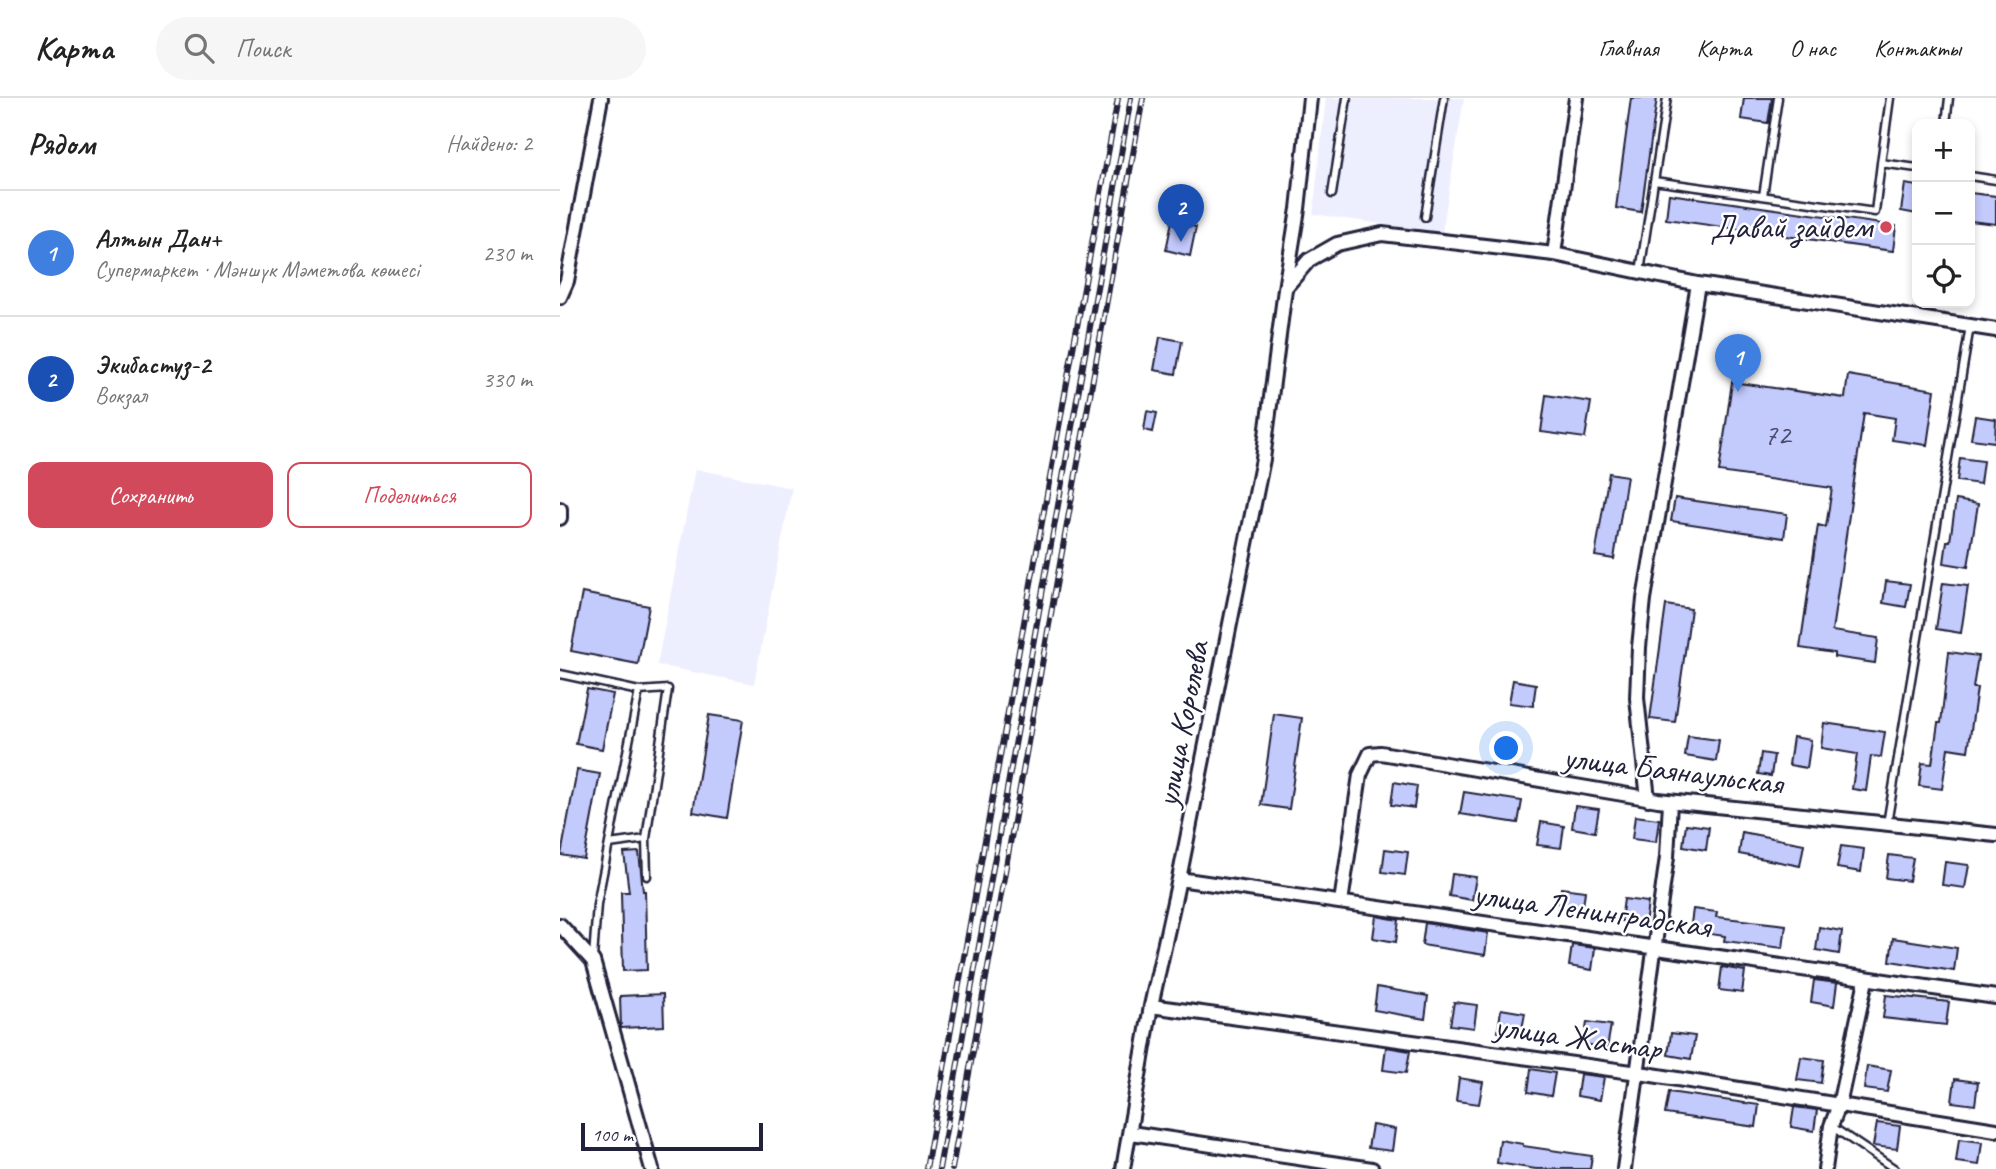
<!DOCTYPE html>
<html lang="ru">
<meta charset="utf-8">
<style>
body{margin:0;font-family:Caveat,sans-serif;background:#f6f6f6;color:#222}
.controls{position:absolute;right:21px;top:21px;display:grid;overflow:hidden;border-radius:14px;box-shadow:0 4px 10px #0003}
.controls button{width:63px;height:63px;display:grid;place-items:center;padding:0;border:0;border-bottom:2px solid #e0e0e0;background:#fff;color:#222;font:35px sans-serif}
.scale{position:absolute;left:21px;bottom:18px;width:182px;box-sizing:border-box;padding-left:7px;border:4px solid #22223b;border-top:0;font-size:19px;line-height:24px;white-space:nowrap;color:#22223b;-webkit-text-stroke:5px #fff;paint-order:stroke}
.you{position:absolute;left:947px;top:651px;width:24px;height:24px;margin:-18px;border:5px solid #fff;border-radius:50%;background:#1a73e8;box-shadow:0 0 0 10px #1a73e833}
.badge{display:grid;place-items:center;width:46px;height:46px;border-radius:50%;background:#d1495b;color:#fff;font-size:23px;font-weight:700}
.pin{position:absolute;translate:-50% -58px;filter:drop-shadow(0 2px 4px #0008)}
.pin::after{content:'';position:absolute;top:37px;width:24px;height:21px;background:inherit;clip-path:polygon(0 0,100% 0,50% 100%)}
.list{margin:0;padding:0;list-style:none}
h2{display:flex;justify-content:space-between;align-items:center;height:91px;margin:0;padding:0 28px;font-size:30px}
h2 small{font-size:23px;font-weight:400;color:#767676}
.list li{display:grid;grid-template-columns:46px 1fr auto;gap:21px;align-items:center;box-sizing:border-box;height:126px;padding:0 28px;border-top:2px solid #e0e0e0}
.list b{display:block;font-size:26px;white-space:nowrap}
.list p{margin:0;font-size:23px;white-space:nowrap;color:#767676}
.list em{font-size:23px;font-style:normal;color:#767676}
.actions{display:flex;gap:14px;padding:21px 28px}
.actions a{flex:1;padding:16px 0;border:2px solid #d1495b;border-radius:14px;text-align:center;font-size:24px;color:#d1495b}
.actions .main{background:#d1495b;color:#fff}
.icon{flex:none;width:38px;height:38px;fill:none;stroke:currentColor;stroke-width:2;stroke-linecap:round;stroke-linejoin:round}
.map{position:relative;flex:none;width:1436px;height:1071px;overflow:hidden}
header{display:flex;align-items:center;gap:42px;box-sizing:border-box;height:98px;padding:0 35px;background:#fff;border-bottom:2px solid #e0e0e0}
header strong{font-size:33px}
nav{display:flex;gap:38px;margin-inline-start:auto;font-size:24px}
.search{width:490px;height:63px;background:#f6f6f6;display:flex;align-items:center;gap:18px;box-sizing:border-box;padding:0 24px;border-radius:38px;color:#767676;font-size:26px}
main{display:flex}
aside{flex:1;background:#fff}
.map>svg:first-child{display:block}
</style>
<header>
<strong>Карта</strong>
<div class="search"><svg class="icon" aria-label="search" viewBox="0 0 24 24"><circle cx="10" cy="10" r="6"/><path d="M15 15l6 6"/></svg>Поиск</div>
<nav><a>Главная</a><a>Карта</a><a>О нас</a><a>Контакты</a></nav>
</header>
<main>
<aside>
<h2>Рядом<small>Найдено: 2</small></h2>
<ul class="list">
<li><span class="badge" style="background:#3f7fe0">1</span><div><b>Алтын Дан+</b><p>Супермаркет · Мәншүк Мәметова көшесі</p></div><em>230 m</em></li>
<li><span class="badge" style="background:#1a4fb4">2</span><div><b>Экибастуз-2</b><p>Вокзал</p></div><em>330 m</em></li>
</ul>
<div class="actions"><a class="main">Сохранить</a><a>Поделиться</a></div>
</aside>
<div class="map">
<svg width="1436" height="1071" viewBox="0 0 1436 1071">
<rect width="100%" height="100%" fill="#fff"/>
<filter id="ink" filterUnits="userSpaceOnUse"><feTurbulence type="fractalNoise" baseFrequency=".0143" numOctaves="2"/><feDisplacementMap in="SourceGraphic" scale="14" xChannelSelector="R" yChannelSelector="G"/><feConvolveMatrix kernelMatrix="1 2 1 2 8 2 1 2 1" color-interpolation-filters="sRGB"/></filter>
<g filter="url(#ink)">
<path fill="#edeffe" d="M766,0h138l-22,135 -129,-19z
M135,371l97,19 -38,196 -97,-19z"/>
<path fill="#c3cafc" stroke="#22223b" stroke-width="2" d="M1071,0h26l-16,114 -25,-4z
M1184,0h28l-4,25 -27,-4z
M1345,86l12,2v28l-16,-3z
M1410,95l26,3v28l-26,-3z
M1109,96l227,32 -3,25 -227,-32z
M612,123l24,6 -6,29 -24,-6z
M600,239l22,4 -6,33 -22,-4z
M1288,277l87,15 -8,55 -35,-5 3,-22 -31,-5 -32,218 46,7 -3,25 -41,-6v-4l-34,-5 18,-123 8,2 6,-39 -113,-16 13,-90 113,16z
M986,297l45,7 -6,36 -44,-6z
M587,313l10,2 -4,19 -9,-2z
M1415,318l21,3 -1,23 -24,-3z
M1400,360l23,3 -3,23 -23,-3z
M1049,375l18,3 -13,83 -19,-3z
M1115,400l112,16 -3,24 -113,-17z
M1396,402l22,4 -10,63 -24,-4 3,-22h3z
M1326,483l24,3 -4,23 -23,-4z
M1383,485l25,3 -7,47 -25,-4z
M22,495l67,13 -11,58 -67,-13z
M1106,507l25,4 -16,113 -25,-3z
M1389,554l29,4 -5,32h4l-9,63 -20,-3 -6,41 -23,-3 3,-23 10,1 6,-41h3z
M953,582l23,4 -3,22 -24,-3z
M27,591l26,5 -11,55 -26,-5z
M714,616l28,4 -13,91 -28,-4z
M149,617l34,5 -16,98 -34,-6z
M1264,625l61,9 -4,25 -10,-1 -5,35 -14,-2 5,-35 -36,-6z
M1128,638l31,4 -3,21 -31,-5z
M1233,639l18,3 -4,28 -18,-3z
M1201,655l13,2 -3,21 -13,-2z
M17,672l23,4 -16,85 -23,-4z
M834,684l23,4 -3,22 -23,-3z
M904,694l58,9 -4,22 -58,-9z
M1015,708l24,3 -4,23 -23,-4z
M1075,718l24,3 -3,23 -24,-3z
M981,724l23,4 -3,22 -24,-3z
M1126,726l23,3 -3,23 -23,-4z
M1182,734l62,12 -4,22 -61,-12z
M1281,748l23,3 -3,23 -24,-4z
M825,751l23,3 -3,23 -23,-3z
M79,754l4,39h2l2,79 -24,1 -2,-79h8l-5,-39z
M1329,757l24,3 -4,23 -23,-3z
M1385,764l24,3 -4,23 -23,-3z
M892,776l24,3 -4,23 -23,-4z
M1001,790l24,3 -3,23 -24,-3z
M1064,801l24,3 -3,23 -24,-4z
M1133,811l24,3 -1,5 70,8 -3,23 -59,-7 1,-5 -35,-5z
M816,818l23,4 -3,22 -23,-4z
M865,825l63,10 -3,22 -63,-10z
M1259,829l23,4 -3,23 -23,-4z
M1333,840l64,10 -3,23 -64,-10z
M1012,847l23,3 -3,22 -23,-4z
M1162,869l23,4 -3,22 -23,-3z
M1254,882l23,3 -3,23 -23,-4z
M817,889l51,9 -3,23 -51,-9z
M103,896l1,32 -43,2 -1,-32z
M1326,897l63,7 -3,23 -63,-7z
M894,904l23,3 -3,23 -24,-3z
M941,911l24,4 -4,22 -23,-3z
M1027,924l24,3 -4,23 -23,-4z
M1111,935l24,3 -4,23 -23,-4z
M826,949l24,4 -4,22 -23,-3z
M1241,959l23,3 -3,23 -24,-3z
M1307,968l24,4 -4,22 -23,-3z
M971,971l24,4 -4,23 -23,-4z
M1020,976l24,3 -4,23 -23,-4z
M899,980l24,4 -4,22 -23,-3z
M1395,981l23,3 -3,23 -23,-3z
M1109,994l90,13 -3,22 -91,-13z
M1234,1009l23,3 -3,21 -23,-4z
M1317,1025l23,3 -3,23 -24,-3z
M812,1027l23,4 -3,22 -24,-3z
M1399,1041l23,3 -3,23 -23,-3z
M940,1042l23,4v2l69,10 -2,13h-54l-39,-6z"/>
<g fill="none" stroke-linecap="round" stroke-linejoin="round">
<defs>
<path id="lane" d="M1386,26l3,-26
M1321,65l9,-65
M1410,78l26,4
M1094,83l221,31 6,-49 36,5
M772,96l15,-96
M1203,98l15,-98
M865,119l19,-119
M1080,174l27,-174
M0,576l79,17 29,-2 -22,150 1,37
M1327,726l83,-498
M49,746l37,-5
M33,860l4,-54 42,-213
M1271,1028l64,43"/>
<path id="street" d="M994,156l22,-156
M725,190l24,-28 28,-16 45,-10 172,20 144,30 298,46
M0,199l7,-16 34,-183
M0,411v9
M1088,701l-11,-101 2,-51 5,-48 54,-315
M619,781l817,118
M781,804l19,-127 10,-21 11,-1 277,47 338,35
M0,827l33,36 59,208
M591,908l495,68 350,56
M571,1035l241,36
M563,1071l28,-163 28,-127 84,-420 22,-170 13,-80 12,-111
M1064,1071l43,-312 3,-55
M1265,1071l6,-43 8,-21 27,-125"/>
</defs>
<use href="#lane" stroke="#22223b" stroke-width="11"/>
<use href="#street" stroke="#22223b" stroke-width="18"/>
<use href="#lane" stroke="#fff" stroke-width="6"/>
<use href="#street" stroke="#fff" stroke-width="12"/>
<defs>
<path id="rail" d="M366,1071l192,-1071
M379,1071l192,-1071
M392,1071l191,-1071"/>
</defs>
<use href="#rail" stroke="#22223b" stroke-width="6"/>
<use href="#rail" stroke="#fff" stroke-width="3.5" stroke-dasharray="10" stroke-linecap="butt"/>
</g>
</g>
<circle fill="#d1495b" stroke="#fff" stroke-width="2.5" cx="1326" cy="129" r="7"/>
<g text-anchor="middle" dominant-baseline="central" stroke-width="5" stroke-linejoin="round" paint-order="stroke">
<g font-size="30" fill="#4a4c6b">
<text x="1217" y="336">72</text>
</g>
<g font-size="33" fill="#22223b" stroke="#fff" text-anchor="end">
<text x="1312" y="129">Давай зайдем</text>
</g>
<g font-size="33" fill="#22223b" stroke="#fff">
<text transform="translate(622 626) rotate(-79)">улица Королева</text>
<text transform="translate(1113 672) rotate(7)">улица Баянаульская</text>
<text transform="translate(1032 812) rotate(8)">улица Ленинградская</text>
<text transform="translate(1018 939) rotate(8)">улица Жастар</text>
</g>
</g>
</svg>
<div class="controls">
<button>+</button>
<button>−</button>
<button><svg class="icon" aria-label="locate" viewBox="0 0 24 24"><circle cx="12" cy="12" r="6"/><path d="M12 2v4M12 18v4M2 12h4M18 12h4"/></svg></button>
</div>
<div class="scale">100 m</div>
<div class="you"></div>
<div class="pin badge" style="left:1178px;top:294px;background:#3f7fe0">1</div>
<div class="pin badge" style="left:621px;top:144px;background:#1a4fb4">2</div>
</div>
</main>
